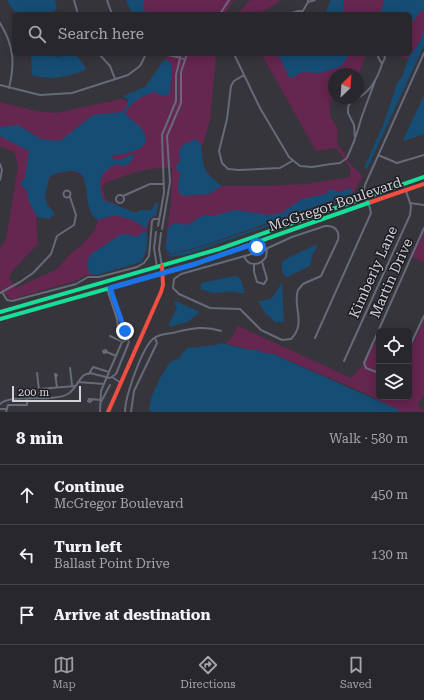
<!DOCTYPE html>
<meta charset="utf-8">
<style>
body{margin:0;font-family:"Roboto Serif",serif;background:#343438;color:#f1f3f6}
.controls{position:absolute;right:12px;bottom:12px;display:grid;overflow:hidden;border-radius:6px;box-shadow:0 2px 10px #0003}
.controls button{width:36px;height:36px;display:grid;place-items:center;padding:0;border:0;border-bottom:1px solid #444448;background:#28282c;color:#f1f3f6;font:20px sans-serif}
.compass{position:absolute;left:328px;top:68px;width:36px;height:36px;border-radius:50%;background:#28282c;box-shadow:0 2px 10px #0003;rotate:25deg}
.scale{position:absolute;left:12px;bottom:10px;width:69px;box-sizing:border-box;padding-left:4px;border:2px solid #d3d2d8;border-top:0;font-size:11px;line-height:14px;white-space:nowrap;color:#d3d2d8;-webkit-text-stroke:3px #1c1b20;paint-order:stroke}
.stop{position:absolute;width:12px;height:12px;margin:-9px;border:3px solid #1a73e8;border-radius:50%;background:#fff}
.stop.end{background:#1a73e8;border-color:#fff;box-shadow:0 1px 4px #0008}
.list{margin:0;padding:0;list-style:none}
h2{display:flex;justify-content:space-between;align-items:center;height:52px;margin:0;padding:0 16px;font-size:17px}
h2 small{font-size:13px;font-weight:400;color:#a5a6a9}
.list li{display:grid;grid-template-columns:26px 1fr auto;gap:12px;align-items:center;box-sizing:border-box;height:60px;padding:0 16px;border-top:1px solid #444448}
.list b{display:block;font-size:15px;white-space:nowrap}
.list p{margin:0;font-size:13px;white-space:nowrap;color:#a5a6a9}
.list em{font-size:13px;font-style:normal;color:#a5a6a9}
.icon{flex:none;width:22px;height:22px;fill:none;stroke:currentColor;stroke-width:2;stroke-linecap:round;stroke-linejoin:round}
.map{position:relative;flex:none;width:424px;height:412px;overflow:hidden}
.search{position:absolute;background:#28282c;box-shadow:0 2px 10px #0003;left:12px;right:12px;top:12px;height:44px;display:flex;align-items:center;gap:10px;box-sizing:border-box;padding:0 14px;border-radius:6px;color:#a5a6a9;font-size:15px}
.sheet{height:232px;background:#28282c}
nav{display:flex;justify-content:space-around;align-items:center;box-sizing:border-box;height:56px;border-top:1px solid #444448;background:#28282c;font-size:11px;color:#a5a6a9}
nav a{display:grid;justify-items:center;gap:2px}
nav .on{color:#9c9ba1}
.map>svg:first-child{display:block}
</style>
<div class="map">
<svg width="424" height="412" viewBox="0 0 424 412">
<rect width="100%" height="100%" fill="#36353b"/>
<path fill="#652650" fill-rule="evenodd" d="M126,0h108l-9,14h-93z
M250,0h31l-21,14h-23z
M331,0h93v29l-3,11 -13,19 -16,-5h18v-40h-85z
M168,54h48l-6,67 -9,28 1,14 8,14 12,9h41l42,-2 45,-7v-10l-14,-19 -20,3 -54,-96 104,-1 -8,23v-3h-24v22l-4,8v12l8,13 -1,16 8,8 4,10 14,13 -10,17 -145,51 -37,10 -6,-7 6,-46 1,-33c-28,-1 -42,6 -67,15l-3,4 4,13c11,4 20,11 30,13 7,-4 10,0 17,-4l2,-6h3l-2,12c-17,9 -4,32 -15,47l-44,13h-11l-8,5 -65,19 -4,-1 -6,-8h-3v-41l6,-10 12,-74 -4,-13 -14,-6v-44l36,9 20,2 65,-14 7,3 -1,-3 -4,-3 22,-9 21,-28zM72,171c26,4 7,37 26,49l-3,10 -13,15 -12,9 -13,15 -41,19 -7,-10 4,-8 25,-26 -2,-27 13,2 6,-5 -8,-10 -2,-8 4,-18 7,-5z
M424,230v33l-13,-7z
M424,319v75l-7,12 7,4v2h-24l-33,-18 -94,-40 -9,-1 -6,-3h-9l-24,-7 6,-4 7,-13 113,52 12,-13 10,-21 6,2v17l-2,6 2,1v27h30v-44z"/>
<path fill="#164d75" d="M7,0h48l2,9 -9,5h-32z
M126,0h18l-1,9 2,2 9,3h-22z
M331,0h12v14h-18z
M384,0h40v10l-4,2 -10,13v-11h-30z
M424,29v16l-57,124 -3,-1 20,-45 13,-40 5,-6 7,-20 12,-17z
M31,54h19l6,3 19,-3 10,12v4c-16,7 -34,10 -51,6l-2,-1z
M278,54h71l-6,10 -6,4 -17,5 -18,-1 -10,6 -3,-1z
M164,60h4l4,6 -2,28 -8,2 -7,-4c-13,3 -23,10 -30,21 4,6 11,9 16,15 17,23 -16,25 -29,28l1,4h8l11,-6 2,2 -4,7 -6,3 -8,-2c-18,10 -18,17 -13,36l33,13 4,-3h12l3,-7h3l-2,12 -7,4 -3,9h-3c-3,-7 -21,-12 -28,-12 -6,0 -10,2 -16,4 -22,-9 0,-57 -35,-48 -6,1 -11,1 -15,6l-4,18 2,8 8,10 -6,5 -12,-2 -8,-15 -2,-11 -7,-7 5,-6 4,-27 -29,-15v-9l18,-2 23,14 19,2 33,-26 29,-3 5,-5 1,-7 -5,-4 22,-9z
M424,95v39l-20,7 -1,-1z
M193,140h4l4,4c2,23 1,27 21,42l-13,8 -25,2 -5,-3 -1,-7 2,-13 -5,-6 5,-6 -1,-11 4,-5z
M350,188l3,5 -145,51 -36,10 -7,-5 3,-20 4,-5 6,-1 9,2 15,-9 15,-1 17,-5 36,5 11,-2 21,-14 24,-5 4,-5 9,3z
M355,191v4l-166,59 -19,3 -5,-6 6,4 37,-10 146,-51z
M143,232h3c3,9 0,23 -5,30l-44,13 -8,-2 -2,-11 4,-8 29,-19 5,-1 12,3z
M315,245l3,1 -5,7 -3,13 -23,11 -2,-1 -3,-4v-10l4,-3z
M235,276l5,2 5,15c-7,1 -13,-3 -20,-1 -13,2 -12,1 -24,-3v-6z
M282,283l2,39h-9l-9,-8 -8,-13c18,0 15,-7 24,-18z
M175,301l23,10 2,1 -12,10 -18,5 -1,-4 8,-15 -3,-5z
M221,343l28,7h9l6,3 9,1 124,55 3,3h-248l-3,-3 2,-11 9,-20 8,-13 4,-4 6,-2 9,-11 29,-3z"/>
<g fill="none" stroke-linecap="round" stroke-linejoin="round">
<path stroke="#666a79" stroke-width="2" d="M74,0l4,14
M107,0l5,14
M308,0v2l7,-2
M220,14l9,-14
M288,14l10,-3h4
M301,14l7,-12
M0,23c14,23 15,40 9,65
M99,54l11,12 5,13
M164,54l21,5
M234,54l26,54 29,49 11,9 12,1 19,-3 9,-1 7,-5 8,-19 -1,-14 -6,-12v-6l3,-6 7,-3
M379,54l-1,3 4,7 3,-6 -1,-4
M244,75l-10,6 -3,5 -4,33 -8,32 3,12 6,6 11,1 41,-2 12,-7
M0,85l40,10 32,-2 56,-18 12,-9 6,-12
M358,98c13,-7 20,-21 24,-34
M356,136l6,-20 13,-35
M378,155l19,8 27,-8
M0,164l2,6 -2,10
M63.5 194a3.5 3.5 0 1 1 7 0a3.5 3.5 0 1 1-7 0Z
M116 199a4 4 0 1 1 8 0a4 4 0 1 1-8 0Z
M123,196l27,-12h14
M410,203l14,2
M158,226l6,-33 -2,-58 14,-34v-26l5,-21
M325,226c10,-1 15,5 13,14l-17,36 -18,8 -5,6c-6,16 9,33 -7,49l-9,1 -21,-10 -21,-21 -30,-1 -31,-14 -6,-6 1,-9 7,-5 78,-22 33,-15z
M162,229l8,-47 -3,-46 14,-33v-31l6,-18
M156,232l-2,16 3,19
M161,233l-2,16 3,17
M256,243l3,9
M252,245l2,8
M244,256c4,11 16,10 22,1l1,-8
M254,264v8l3,10 7,2 3,-5 -5,-17
M107,289l10,30 1,10 10,8
M2,292l5,8 5,1 64,-17 12,-7h11l38,-10 7,-4 5,-7 3,-35 2,-2h5
M0,293l20,-11 13,-9 18,-19 6,-18 17,-11 2,-10 -6,-18
M110,336l13,6
M315,338l56,-125c-1,-12 -10,-14 -6,-28l59,-132
M409,348l15,-32
M107,352l-1,-2 -3,1 1,2 3,-1 9,4
M344,361l66,-146 1,-9 -5,-15
M70,368l2,17
M109,372l13,-30 6,-2
M37,373l3,25
M379,373l-13,-5 -2,-5 60,-135
M89,374l4,-7 16,5 -8,19 -1,21
M56,377l1,-2 -2,-1 2,13
M112,377l9,6
M78,382l26,2
M39,389l36,-3
M92,400l-2,2 -2,-1 1,-2 12,1
M101,402l9,-17
M0,404c11,-11 52,-1 68,-10 7,-4 10,-14 16,-19l6,-2 20,5 6,-4 13,-32 -19,-54
M0,409h6
M6,412l2,-7h19v-6
M125,412c0,-15 17,-65 29,-74 6,-4 12,-4 18,-5 18,-4 31,-8 49,-2
M131,412l3,-21 23,-48 -2,-5"/>
<path stroke="#16e098" stroke-width="4" d="M0,312l219,-63 205,-72
M0,319l195,-55 176,-62"/>
<path stroke="#f24e42" stroke-width="4" d="M371,202l53,-18
M108,412l53,-120 2,-7 -1,-19"/>
</g>
<g fill="none" stroke-linecap="round" stroke-linejoin="round">
<path stroke="#1a73e8" stroke-width="5" d="M125,331l-15,-43 85,-24 61,-21 1,4"/>
</g>
<g text-anchor="middle" dominant-baseline="central" stroke-width="3" stroke-linejoin="round" paint-order="stroke">
<g font-size="14" fill="#d3d2d8" stroke="#1c1b20">
<text transform="translate(335 204) rotate(-19)">McGregor Boulevard</text>
<text transform="translate(373 272) rotate(-66)">Kimberly Lane</text>
<text transform="translate(391 278) rotate(-66)">Martin Drive</text>
</g>
</g>
</svg>
<div class="controls">
<button><svg class="icon" aria-label="locate" viewBox="0 0 24 24"><circle cx="12" cy="12" r="6"/><path d="M12 2v4M12 18v4M2 12h4M18 12h4"/></svg></button>
<button><svg class="icon" aria-label="layers" viewBox="0 0 24 24"><path d="M12 4l9 5-9 5-9-5zM3 14l9 5 9-5"/></svg></button>
</div>
<svg class="compass" viewBox="-18 -18 36 36"><path d="M0-13l5 13h-10z" fill="#e53935"/><path d="M0 13l5-13h-10z" fill="#a5a6a9"/></svg>
<div class="scale">200 m</div>
<div class="stop" style="left:257px;top:247px"></div>
<div class="stop end" style="left:125px;top:331px"></div>
<div class="search"><svg class="icon" aria-label="search" viewBox="0 0 24 24"><circle cx="10" cy="10" r="6"/><path d="M15 15l6 6"/></svg>Search here</div>
</div>
<section class="sheet">
<h2>8 min<small>Walk · 580 m</small></h2>
<ul class="list">
<li><svg class="icon" aria-label="ahead" viewBox="0 0 24 24"><path d="M12 20V5M6 11l6-6 6 6"/></svg><div><b>Continue</b><p>McGregor Boulevard</p></div><em>450 m</em></li>
<li><svg class="icon" aria-label="left" viewBox="0 0 24 24"><path d="M17 20v-9H6M10 6l-5 5 5 5"/></svg><div><b>Turn left</b><p>Ballast Point Drive</p></div><em>130 m</em></li>
<li><svg class="icon" aria-label="arrive" viewBox="0 0 24 24"><path d="M6 21V4h12l-3 4 3 4H6"/></svg><div><b>Arrive at destination</b></div></li>
</ul>
</section>
<nav>
<a class="on"><svg class="icon" aria-label="map" viewBox="0 0 24 24"><path d="M3 6l6-2 6 2 6-2v14l-6 2-6-2-6 2zM9 4v14M15 6v14"/></svg>Map</a>
<a><svg class="icon" aria-label="directions" viewBox="0 0 24 24"><path d="M12 3l9 9-9 9-9-9zM9 14v-3h6M13 9l2 2-2 2"/></svg>Directions</a>
<a><svg class="icon" aria-label="saved" viewBox="0 0 24 24"><path d="M7 4h10v16l-5-4-5 4z"/></svg>Saved</a>
</nav>
